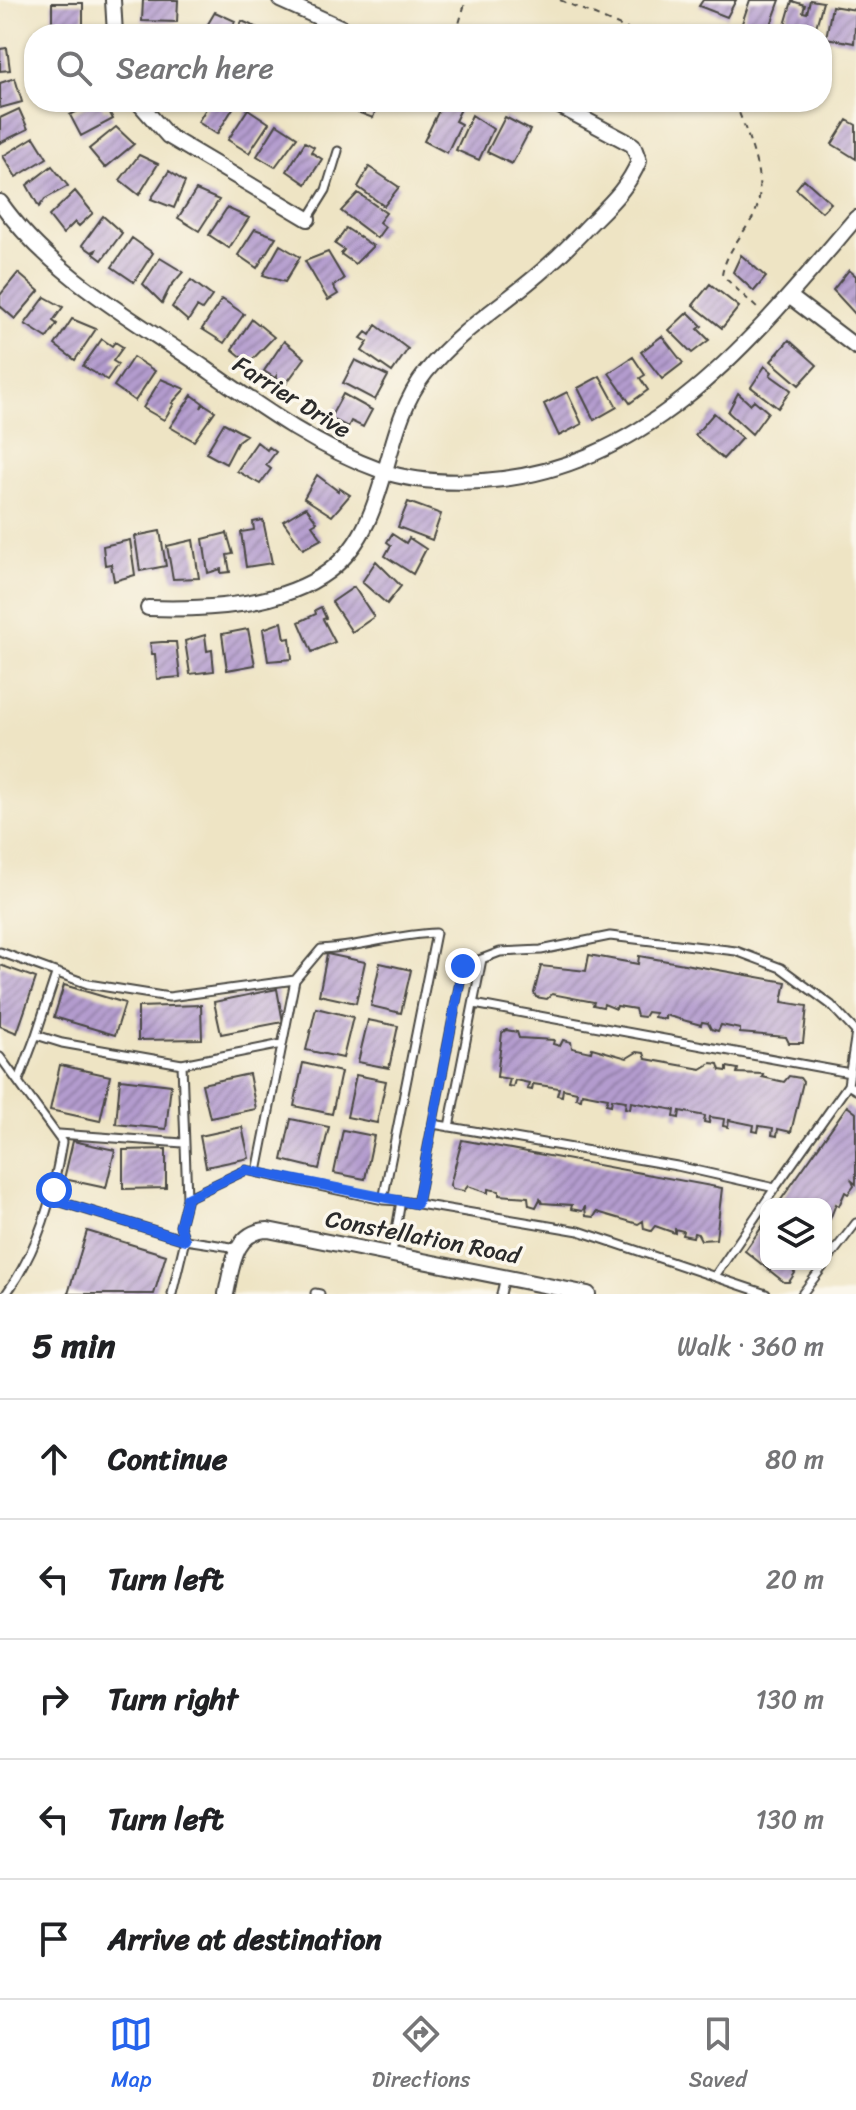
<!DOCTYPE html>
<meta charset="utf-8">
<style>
body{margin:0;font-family:Sriracha,sans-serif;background:#f2f2f2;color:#202124}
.controls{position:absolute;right:24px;bottom:24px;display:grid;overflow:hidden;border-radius:16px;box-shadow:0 2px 6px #0004}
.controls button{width:72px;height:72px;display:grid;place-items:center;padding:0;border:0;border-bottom:2px solid #e0e0e0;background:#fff;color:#202124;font:40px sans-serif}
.stop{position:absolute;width:24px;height:24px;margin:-18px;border:6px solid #2563eb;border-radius:50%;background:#fff}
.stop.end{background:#2563eb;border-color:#fff;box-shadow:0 2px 8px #0008}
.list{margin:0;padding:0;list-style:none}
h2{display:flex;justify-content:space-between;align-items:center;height:104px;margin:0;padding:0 32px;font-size:34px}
h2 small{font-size:26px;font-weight:400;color:#757577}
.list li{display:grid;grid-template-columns:52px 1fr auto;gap:24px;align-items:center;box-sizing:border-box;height:120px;padding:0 32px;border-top:2px solid #e0e0e0}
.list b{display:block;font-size:30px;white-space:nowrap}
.list em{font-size:26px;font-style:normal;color:#757577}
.icon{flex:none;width:44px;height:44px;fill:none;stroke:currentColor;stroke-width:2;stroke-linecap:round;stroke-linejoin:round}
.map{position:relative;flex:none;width:856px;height:1294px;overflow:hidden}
.search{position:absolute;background:#fff;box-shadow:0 2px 6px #0004;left:24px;right:24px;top:24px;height:88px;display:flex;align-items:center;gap:20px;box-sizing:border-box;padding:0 28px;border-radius:32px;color:#757577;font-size:30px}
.sheet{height:704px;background:#fff}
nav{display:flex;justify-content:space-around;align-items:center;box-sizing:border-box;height:112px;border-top:2px solid #e0e0e0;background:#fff;font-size:22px;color:#757577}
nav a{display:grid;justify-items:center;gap:4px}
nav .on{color:#2563eb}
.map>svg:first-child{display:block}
</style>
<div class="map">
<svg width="856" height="1294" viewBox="0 0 856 1294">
<defs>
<pattern id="building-hatch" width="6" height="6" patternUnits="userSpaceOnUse" patternTransform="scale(2)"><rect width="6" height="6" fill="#b39bce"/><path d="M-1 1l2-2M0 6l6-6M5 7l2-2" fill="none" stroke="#927fa7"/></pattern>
</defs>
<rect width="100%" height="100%" fill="#fbf7ec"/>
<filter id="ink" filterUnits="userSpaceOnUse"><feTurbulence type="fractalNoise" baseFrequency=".0125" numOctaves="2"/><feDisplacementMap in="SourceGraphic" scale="16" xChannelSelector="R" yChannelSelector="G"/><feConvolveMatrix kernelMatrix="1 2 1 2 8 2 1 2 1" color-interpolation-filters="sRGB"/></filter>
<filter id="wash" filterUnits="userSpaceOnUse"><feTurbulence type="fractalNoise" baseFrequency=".006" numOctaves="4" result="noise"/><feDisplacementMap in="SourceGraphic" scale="32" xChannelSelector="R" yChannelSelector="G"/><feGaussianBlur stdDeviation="1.8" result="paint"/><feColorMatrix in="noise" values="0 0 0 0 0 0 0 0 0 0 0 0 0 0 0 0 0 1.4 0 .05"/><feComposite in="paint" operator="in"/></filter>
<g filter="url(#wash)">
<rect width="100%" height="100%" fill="#eee4c4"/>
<g id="blocks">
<path fill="url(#building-hatch)" d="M143,0h35l-1,22 -35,-1z
M703,0h33l-9,17 -28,-11z
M750,0h30l-11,30 -15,-6 -4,9 -10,-4z
M810,0l13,2 -9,32 -31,-2 9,-31 13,4 -2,7 4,1z
M52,3h31v23h-31z
M832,6l24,4 -2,33 -28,-5z
M215,12l20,9 -5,13h-28z
M242,21l29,13h-35z
M7,48l3,22 -10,1v-22z
M15,78l7,24 -22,6v-25z
M95,102h5l4,9 4,-2 5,10 -32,17 -11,-21z
M210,102l25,3 -18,29 -19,-12z
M348,102h30l-5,16 -27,-10z
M443,102l18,7 -6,12 6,3 -14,29 -23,-12z
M19,109l9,20 -28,14v-25z
M248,109l21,14 -20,30 -21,-13z
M472,115l21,14 -14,31 -23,-10z
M505,117l25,13 -18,34 -25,-12z
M847,120l9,5v34l-24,-15z
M277,124l20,13 -22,30 -18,-11z
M116,127l18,17 -29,24 -16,-19z
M34,137l13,21 -31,19 -13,-21z
M305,142l9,5 -3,5 11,7 -16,25 -19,-13z
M139,155l19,9 -19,31 -19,-15z
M52,166l16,20 -23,13 -6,8 -12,-22z
M369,167l30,20 -15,19 -26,-19z
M169,171l16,11 -11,26 -23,-9z
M804,179l27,24 -9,9 -26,-23z
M196,190l23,10 -20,31 -21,-13z
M75,191l18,22 -14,13 -4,-4 -12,12 -14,-18z
M358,193l28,20 -7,9 6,5 -8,11 -36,-27z
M227,208l22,10 -20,30 -20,-13z
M103,216l19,17 -20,27 -8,-6 2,-4 -4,2 -10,-7z
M346,228l27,18 -18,18 -14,-10 3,-4 -9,-6z
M255,229l21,8 -19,31 -19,-13z
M132,238l21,15 -19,29 -22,-15z
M280,245l20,12 -15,25 -22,-7z
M328,252l16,27 -11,7 5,8 -10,6 -23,-39z
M741,255l25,22 -12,14 -21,-19z
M160,258l23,14 -13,15 -8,16 -19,-19z
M849,270l7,6v39l-23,-25z
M18,273l21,18 -24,28 -15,-13v-11z
M191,280l21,16 -10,14 -5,-3 -9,14 -16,-14z
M710,284l29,23 -17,21 -29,-23z
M45,297l18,10 -10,14 4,3 -10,14 -22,-14z
M222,299l22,15 -20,29 -22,-14z
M688,312l14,14 -4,3 11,11 -17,13 -23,-23z
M72,319l24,10 -21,31 -20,-15z
M252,319l22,18 -25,26 -17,-14z
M376,325l32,24 -16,23 -30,-21 6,-9 -7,-4 5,-6 4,3z
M662,336l21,27 -21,16 -21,-27z
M102,339l10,7 3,-4 8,5 -10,14 5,3 -11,16 -24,-14z
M789,340l28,25 -18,20 -28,-24z
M284,341l21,17 -20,27 -8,-6v-4l-2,3 -11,-7z
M133,357l22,14 -20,30 -21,-15z
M633,357l12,18 -5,3 8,12 -18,13 -21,-30z
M355,360l33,16 -13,24 -32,-17z
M765,366l7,6 -2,3 21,15 -13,18 -27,-21z
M600,376l17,31 -23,13 -16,-32z
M161,379l24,10 -13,14 2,1 -10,16 -21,-12z
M567,392l15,32 -23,12 -15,-32z
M738,393l12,11 4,-4 14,12 -16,22 -24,-22z
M343,394l29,16 -9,17 -12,-6 -3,6 -18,-9z
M192,395l11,8 -2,5 3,-4 11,7 -21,30 -24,-14z
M714,413l28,25 -19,21 -28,-24z
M224,423l22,12 -8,6 -12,23 -20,-11z
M257,442l10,8 2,-3 7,5 -10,13 5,4 -11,15 -23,-13z
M317,475l21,16 1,-3 11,7 -18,21 -28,-18z
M408,502l33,12 -9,26 -34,-13z
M306,507l11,15 -5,3 10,14 -19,10 -20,-28z
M263,520l9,43 -26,4 -5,-35 13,-2 -1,-8z
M160,531l6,35 -26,5 -5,-35z
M227,533l6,21 -6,1 3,17 -9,1v-4l-13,4 -5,-34z
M392,534l14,9 3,-5 17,11 -13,25 -28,-18 6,-11 -4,-3z
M130,540l5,35 -21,6 -3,-17 -6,1 -2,-19z
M193,540l6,38 -26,1 -6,-33z
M376,561l25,25 -14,18 -25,-22z
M354,587l20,30 -22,15 -20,-30z
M321,607l5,11 -3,1 12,23 -23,10 -13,-30 17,-8 -1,-4z
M282,622l3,17 5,-1 2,21 -24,2 -5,-32z
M248,629l7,36 -28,5 -5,-36z
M205,635l2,16 5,-1 2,21 -24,3 -5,-33z
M162,642h14l4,35 -23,2 -2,-25h-3l-2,-11z
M327,954l38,8 -9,41 -37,-8z
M589,955l49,9 1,-8 147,26 -4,20 25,4 -4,37h-14l-3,-6 -46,-4v-4l-19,-4 -3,6 -7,-2 -3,-6 -6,-1 -1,3 -36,-10v4l-11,-2 1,-4 -8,-1 -3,5 -7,-1 -2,-7 -18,-3 -1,3 -12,-5 -1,3 -10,-2 1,-3 -42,-8 -5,5 -11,-2 -2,-4 7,-27 45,5z
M380,963l31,7 -10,43 -30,-7z
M0,965l36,13 -19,55 -17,-7z
M64,985l61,18 -10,32 -61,-18z
M277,989l6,33 -62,12 -7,-32z
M201,1005l1,34 -64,1v-33z
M316,1008l37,9 -10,41 -37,-8z
M368,1020l30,6 -9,42 -31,-6z
M506,1030l11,2 2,6 35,2 -1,4 7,2 3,-6 8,2 1,6 19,4 1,-4 35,10 10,-6 7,1 2,6 55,10 10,-6 7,1 2,6 7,1v-4l11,2 -1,4 26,1 -1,3 22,5 5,-6 11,2 3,4 -12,50 -13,-3 -1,7 -5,-1 1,-7 -14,-2 -1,6 -5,-1 1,-6 -25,-5 -1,7 -5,-1 1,-7 -14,-2 -1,6 -5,-1 1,-6 -25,-5 -1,7 -5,-1 1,-7 -44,-8 -1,7 -5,-1 1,-7 -14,-2 -1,6 -5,-1 2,-6 -26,-5 -1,6 -5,-1 1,-6 -14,-3 -1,7 -5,-1 2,-7 -26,-4 -1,6 -5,-1 2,-6 -14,-3 -2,7 -5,-1 2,-7 -13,-2 5,-44z
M303,1063l38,9 -9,42 -38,-8z
M60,1065l50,11 -10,45 -50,-11z
M249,1074l7,35 -46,9 -8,-34z
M356,1075l30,6 -9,42 -30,-6z
M120,1079l51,6 -5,44 -50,-5z
M847,1106l9,7v71l-4,-3 2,5 -6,8 -3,-2 -6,14 -3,-2 -6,15 -4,-3v-12h-48z
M291,1119l38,8 -10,42 -37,-9z
M242,1127l7,31 -43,9 -6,-31z
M343,1130l31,6 -9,43 -31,-6z
M462,1140l260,48 -6,51 -15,1 -3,-6 -4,-1 -1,4 -11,-2 1,-4 -8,-2v4l-20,-7 -4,5 -7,-2 -1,-8 -5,3 -41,-12 -3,5 -8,-1 -1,-9 -3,4 -11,-2 1,-4 -30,-2 -2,-4 -4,8 -7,-2 -1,-8 -29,-2v-4l-11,-2v4l-20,-7 -4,5 -11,-2 -3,-4z
M73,1141l42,9 -9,38 -42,-9z
M166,1149v39l-43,1v-39z
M766,1221v43h28l-2,6 3,3 -6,9h-5l-39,-31z
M87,1231l79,24 -12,39h-86z"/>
</g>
</g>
<g filter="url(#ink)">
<use href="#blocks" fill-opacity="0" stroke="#484742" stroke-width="2"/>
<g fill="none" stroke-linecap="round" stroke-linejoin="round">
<defs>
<path id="service" d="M308,219l18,-29 12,-39
M0,952l88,32 81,13 126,-17 26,-31c40,-2 76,-15 115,-16l-53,267 18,1 -9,52
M56,974l-20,61 26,8 120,21
M474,1004l376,69
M0,1057l62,85c-9,55 -23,107 -56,152
M19,1080l17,-45
M433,1124l244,42 98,22 73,-103
M449,1127l33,-168
M59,1134l124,9
M257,1172l38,-192
M187,1198l-5,-134 100,-20
M51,1199l134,41
M401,1201l178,30 187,63
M417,1204l46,-238 37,-14 41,-2 69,-14 126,15 45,17 50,37 25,27 -8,53 8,5
M185,1240l-5,-14 7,-28 59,-28 137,30
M826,1262l30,-39
M715,1276l60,-88
M315,1293l5,1
M172,1294l13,-54 53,8
M501,1294l4,-17
M802,1294l23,-30"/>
<path id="minor" d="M113,0l2,34
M280,0l71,32
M138,102l30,34 140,83
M0,202c51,73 133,117 205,166 57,40 111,79 177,103 32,11 68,12 101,10 168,-11 272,-145 373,-263
M789,296l67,51
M148,608c57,2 133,-1 181,-37 64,-49 50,-140 97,-199 39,-48 84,-70 127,-111 15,-13 29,-29 43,-43 18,-18 33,-33 43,-57l-6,-16 -81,-43
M226,1294c6,-27 8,-63 42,-64l320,64"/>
</defs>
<use href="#service" stroke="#484742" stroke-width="11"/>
<use href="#minor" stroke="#484742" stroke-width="18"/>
<path stroke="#484742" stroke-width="2" stroke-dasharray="6 6" stroke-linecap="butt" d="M560,0l79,34
M456,34l10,-34
M735,102c12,33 37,84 17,117 -11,17 -27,36 -30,56l37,35"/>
<use href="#service" stroke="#fff" stroke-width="7"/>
<use href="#minor" stroke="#fff" stroke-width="14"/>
</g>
</g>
<g fill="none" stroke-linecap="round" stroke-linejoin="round" filter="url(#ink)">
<path stroke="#2563eb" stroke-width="10" d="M54,1190l-3,9 134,41 -5,-14 7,-28 59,-28 171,34 46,-238"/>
</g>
<g text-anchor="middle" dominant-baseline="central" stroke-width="7" stroke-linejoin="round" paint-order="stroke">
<g font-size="24" fill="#2b2b2b" stroke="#fbf7ec">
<text transform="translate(292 397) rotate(32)">Farrier Drive</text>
<text transform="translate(423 1237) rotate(11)">Constellation Road</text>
</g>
</g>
</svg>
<div class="controls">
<button><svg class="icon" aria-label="layers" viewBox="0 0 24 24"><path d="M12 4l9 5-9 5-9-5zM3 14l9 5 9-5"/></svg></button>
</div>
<div class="stop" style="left:54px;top:1190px"></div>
<div class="stop end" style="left:463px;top:966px"></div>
<div class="search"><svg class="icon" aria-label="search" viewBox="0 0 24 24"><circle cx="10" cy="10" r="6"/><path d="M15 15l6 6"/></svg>Search here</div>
</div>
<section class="sheet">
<h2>5 min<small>Walk · 360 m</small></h2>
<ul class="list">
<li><svg class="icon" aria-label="ahead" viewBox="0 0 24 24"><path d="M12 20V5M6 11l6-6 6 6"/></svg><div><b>Continue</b></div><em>80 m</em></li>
<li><svg class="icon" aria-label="left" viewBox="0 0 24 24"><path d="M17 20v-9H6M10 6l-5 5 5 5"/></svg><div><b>Turn left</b></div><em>20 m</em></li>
<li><svg class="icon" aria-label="right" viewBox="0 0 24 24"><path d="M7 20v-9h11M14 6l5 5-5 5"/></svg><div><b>Turn right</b></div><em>130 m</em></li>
<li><svg class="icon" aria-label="left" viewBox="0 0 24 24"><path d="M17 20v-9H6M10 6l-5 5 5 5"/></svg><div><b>Turn left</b></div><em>130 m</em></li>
<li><svg class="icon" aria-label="arrive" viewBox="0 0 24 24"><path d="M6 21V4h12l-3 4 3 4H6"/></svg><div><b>Arrive at destination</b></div></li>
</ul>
</section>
<nav>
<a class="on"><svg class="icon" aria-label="map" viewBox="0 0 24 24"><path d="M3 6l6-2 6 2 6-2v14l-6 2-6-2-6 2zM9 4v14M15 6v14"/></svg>Map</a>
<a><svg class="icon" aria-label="directions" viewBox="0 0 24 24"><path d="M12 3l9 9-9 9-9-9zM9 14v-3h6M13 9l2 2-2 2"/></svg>Directions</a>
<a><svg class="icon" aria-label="saved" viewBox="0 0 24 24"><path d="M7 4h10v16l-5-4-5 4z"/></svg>Saved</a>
</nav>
